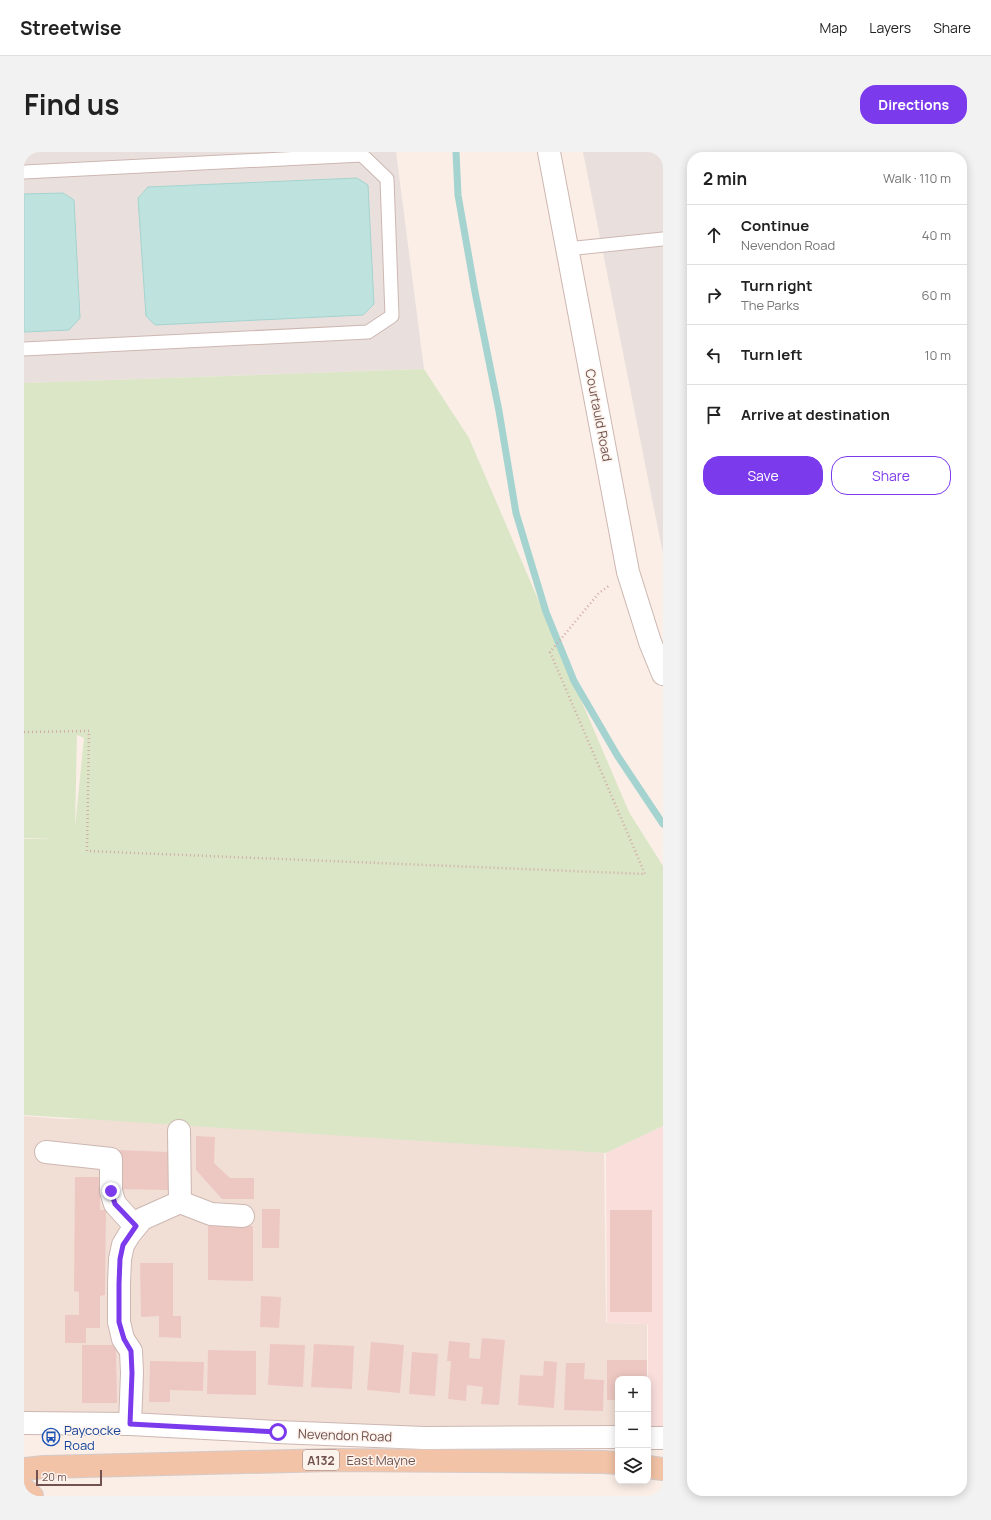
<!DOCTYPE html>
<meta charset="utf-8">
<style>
body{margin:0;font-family:Manrope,sans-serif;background:#f2f2f2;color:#222}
.controls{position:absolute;right:12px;bottom:12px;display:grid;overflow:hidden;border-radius:8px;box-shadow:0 2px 10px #0003}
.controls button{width:36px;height:36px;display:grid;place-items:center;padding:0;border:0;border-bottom:1px solid #e0e0e0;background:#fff;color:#222;font:20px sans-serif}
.scale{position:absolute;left:12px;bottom:10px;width:66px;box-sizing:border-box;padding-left:4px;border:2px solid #71524e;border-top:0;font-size:11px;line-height:14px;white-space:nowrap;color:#71524e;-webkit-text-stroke:3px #fdf3ed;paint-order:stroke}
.stop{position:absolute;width:12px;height:12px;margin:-9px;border:3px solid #7c3aed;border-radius:50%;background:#fff}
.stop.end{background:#7c3aed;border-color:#fff;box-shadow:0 1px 4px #0008}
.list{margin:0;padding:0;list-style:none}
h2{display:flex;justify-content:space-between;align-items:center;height:52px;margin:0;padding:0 16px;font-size:17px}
h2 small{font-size:13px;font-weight:400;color:#767676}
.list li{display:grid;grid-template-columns:26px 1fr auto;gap:12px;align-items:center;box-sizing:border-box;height:60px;padding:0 16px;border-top:1px solid #e0e0e0}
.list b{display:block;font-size:15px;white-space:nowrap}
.list p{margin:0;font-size:13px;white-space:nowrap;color:#767676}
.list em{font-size:13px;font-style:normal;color:#767676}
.actions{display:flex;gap:8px;padding:12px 16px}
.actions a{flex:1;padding:9px 0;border:1px solid #7c3aed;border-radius:16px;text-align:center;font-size:14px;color:#7c3aed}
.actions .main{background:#7c3aed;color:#fff}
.icon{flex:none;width:22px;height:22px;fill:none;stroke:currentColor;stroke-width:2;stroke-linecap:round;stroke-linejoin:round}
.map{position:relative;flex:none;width:639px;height:1344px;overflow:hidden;border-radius:16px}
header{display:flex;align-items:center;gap:24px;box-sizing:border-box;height:56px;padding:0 20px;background:#fff;border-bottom:1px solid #e0e0e0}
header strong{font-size:19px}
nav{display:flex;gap:22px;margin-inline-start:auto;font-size:14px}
.intro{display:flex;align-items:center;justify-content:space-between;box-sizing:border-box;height:96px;padding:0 24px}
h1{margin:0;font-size:28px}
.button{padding:10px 18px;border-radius:16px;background:#7c3aed;color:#fff;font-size:14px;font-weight:700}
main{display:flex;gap:24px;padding:0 24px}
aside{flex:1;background:#fff;border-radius:16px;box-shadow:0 2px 10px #0003}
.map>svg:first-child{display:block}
</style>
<header>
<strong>Streetwise</strong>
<nav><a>Map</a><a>Layers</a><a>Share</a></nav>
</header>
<div class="intro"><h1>Find us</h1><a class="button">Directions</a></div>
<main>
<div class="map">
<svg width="639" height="1344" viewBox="0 0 639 1344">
<rect width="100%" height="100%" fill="#faeee7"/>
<path fill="#f1dfd6" d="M0,964l39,3 124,-1 417,34 2,171 41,1v55h-29v54l-367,-8 -227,-13z"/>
<path fill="#f9dedc" d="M639,974v308l-15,-1v-109l-41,-1 -1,-170z"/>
<path fill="#e9e0dd" d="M0,0h372l28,217 -400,14z
M559,0h80v402z"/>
<path fill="#dbe6c7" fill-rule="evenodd" d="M400,217l45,69 160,374 34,54v260l-57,27 -582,-38v-276h28l-28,-1v-455zM53,583l7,3 -9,89z"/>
<path fill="#bee2de" stroke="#a5d3cf" d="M333,26l11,7 6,119 -11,11 -208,10 -9,-9 -8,-118 10,-11z
M39,41l11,7 6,118 -11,12 -45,2v-138z"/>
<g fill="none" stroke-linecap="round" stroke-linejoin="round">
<path stroke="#a5d3cf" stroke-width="7" d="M432,0l2,43 17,97 24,119 17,102 30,99 28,69 43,74 46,69"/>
</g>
<path fill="#edc8c2" d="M172,984l19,1 -1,26 16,15h24v21h-32l-26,-29z
M95,998l50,2 -1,38 -51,-1z
M51,1025h25v33h6l-1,85 -5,1v32h-14v15h-21v-28h14v-23l-5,-1z
M238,1057h18l-1,39h-17z
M586,1058h42v102h-42z
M184,1074h45v55l-45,-1z
M116,1111h33v53h8v22l-22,-1v-21l-18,1z
M237,1144l20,1 -2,31 -19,-1z
M458,1186l23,2 -6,65 -18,-1 2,-17 -16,-2 -1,16 -18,-2 3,-38h-4l2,-20 21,2 -1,15 11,1z
M347,1190l33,3 -4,48 -33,-3z
M246,1192l35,1 -2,42 -35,-2z
M290,1192l40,2 -2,43 -41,-2z
M58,1193h34l1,58h-35z
M184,1198l48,1v44l-49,-1z
M388,1200l26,2 -3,42 -26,-2z
M583,1208h40v19h-29v21h-11z
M126,1209l54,1 -1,29 -33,-1v12h-21z
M520,1209l13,1 -3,46 -36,-3 2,-30 23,1z
M542,1211h19l-1,16 20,1 -1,31 -39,-1z"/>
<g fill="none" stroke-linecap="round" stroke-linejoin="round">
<defs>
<path id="service" d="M0,20l338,-17
M543,97l96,-10
M0,197l344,-17 24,-16 -5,-137 -25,-24 -1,-3"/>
<path id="minor" d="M155,979l1,71
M22,1000l65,7v32l4,13 20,22
M0,1271l106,1 147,8 147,6 194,-1
M106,1272l2,-51 -1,-22 -8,-12 -4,-17v-38l1,-25 3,-14 6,-10 13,-16 38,-17 31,12 32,2
M624,1286h15"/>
<path id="tertiary" d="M525,0l79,420 22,70 13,32"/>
<path id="primary" d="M624,1315l15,2
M0,1317l20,-2 288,-7 271,2 15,1
M0,1337l8,7"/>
</defs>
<use href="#service" stroke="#cdb7b1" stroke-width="15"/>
<use href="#minor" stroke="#cdb7b1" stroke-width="24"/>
<use href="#tertiary" stroke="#cdb7b1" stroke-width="24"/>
<use href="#primary" stroke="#d4cbca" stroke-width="24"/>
<path stroke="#d2aba5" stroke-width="2.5" stroke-dasharray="1 3" stroke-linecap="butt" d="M0,580l65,-1 -2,120 558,23 -95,-222 49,-59 11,-8"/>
<use href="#service" stroke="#fff" stroke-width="13"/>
<use href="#minor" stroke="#fff" stroke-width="22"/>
<use href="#tertiary" stroke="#fff" stroke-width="22"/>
<use href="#primary" stroke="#f2c3a6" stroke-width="22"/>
</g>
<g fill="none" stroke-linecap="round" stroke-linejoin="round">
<path stroke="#7c3aed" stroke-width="5" d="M87,1039l4,13 21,22 -13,19 -3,14 -1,25v38l5,17 7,12 1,22 -2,51 148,8"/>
</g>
<defs>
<symbol id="bus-ring" viewBox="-11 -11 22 22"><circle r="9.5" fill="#fdf3ed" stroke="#1a4fb4" stroke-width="1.5"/><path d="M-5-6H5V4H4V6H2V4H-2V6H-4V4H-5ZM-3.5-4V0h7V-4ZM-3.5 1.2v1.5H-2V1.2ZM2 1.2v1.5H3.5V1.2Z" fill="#1a4fb4"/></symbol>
</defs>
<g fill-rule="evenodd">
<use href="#bus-ring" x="17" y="1275" width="20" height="20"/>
</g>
<g text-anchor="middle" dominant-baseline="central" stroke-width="3" stroke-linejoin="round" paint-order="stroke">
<rect fill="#fdf3ed" stroke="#9b827e" stroke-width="1" x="279" y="1298" width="36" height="20" rx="3"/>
<g font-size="12" font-weight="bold" fill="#71524e">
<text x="297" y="1308">A132</text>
</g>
<g font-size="13" fill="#71524e" stroke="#fdf3ed">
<text transform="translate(575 263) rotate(79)">Courtauld Road</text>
<text transform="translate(321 1283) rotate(2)">Nevendon Road</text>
<text x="357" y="1308">East Mayne</text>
</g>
<g font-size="13" fill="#164399" stroke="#fdf3ed" text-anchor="start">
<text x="40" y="1278">Paycocke<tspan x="40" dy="15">Road</tspan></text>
</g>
</g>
</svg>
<div class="controls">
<button>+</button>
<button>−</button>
<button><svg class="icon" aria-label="layers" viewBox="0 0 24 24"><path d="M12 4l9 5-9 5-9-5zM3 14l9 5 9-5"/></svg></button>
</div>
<div class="scale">20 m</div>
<div class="stop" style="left:254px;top:1280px"></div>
<div class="stop end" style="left:87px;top:1039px"></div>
</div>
<aside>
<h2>2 min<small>Walk · 110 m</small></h2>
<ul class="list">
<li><svg class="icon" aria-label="ahead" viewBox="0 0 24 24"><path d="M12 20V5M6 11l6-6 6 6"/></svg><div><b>Continue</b><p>Nevendon Road</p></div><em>40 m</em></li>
<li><svg class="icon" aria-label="right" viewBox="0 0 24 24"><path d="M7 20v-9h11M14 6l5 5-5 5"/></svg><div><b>Turn right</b><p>The Parks</p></div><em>60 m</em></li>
<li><svg class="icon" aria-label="left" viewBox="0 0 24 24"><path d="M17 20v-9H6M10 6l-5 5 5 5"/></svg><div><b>Turn left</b></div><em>10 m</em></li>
<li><svg class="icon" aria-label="arrive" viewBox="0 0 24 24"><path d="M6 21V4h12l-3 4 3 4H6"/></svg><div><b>Arrive at destination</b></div></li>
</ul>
<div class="actions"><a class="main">Save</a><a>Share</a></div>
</aside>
</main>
